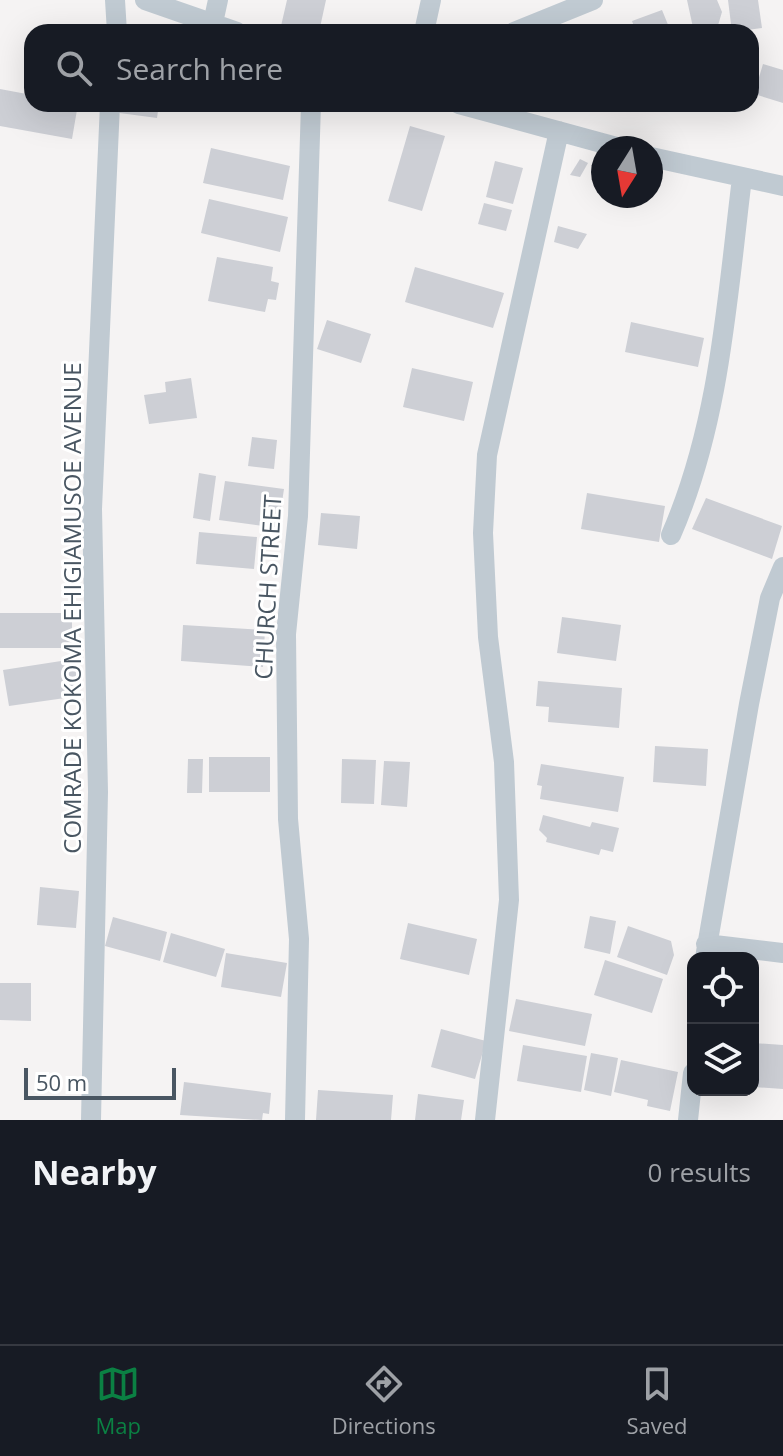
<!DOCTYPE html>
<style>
body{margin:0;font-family:"Open Sans",sans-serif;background:#20242c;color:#f1f3f6}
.controls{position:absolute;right:24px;bottom:24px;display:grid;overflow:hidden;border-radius:16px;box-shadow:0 8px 32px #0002}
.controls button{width:72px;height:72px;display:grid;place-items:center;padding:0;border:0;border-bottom:2px solid #363941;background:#171b24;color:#f1f3f6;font:40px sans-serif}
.compass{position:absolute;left:591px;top:136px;width:72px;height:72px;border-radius:50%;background:#171b24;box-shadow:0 8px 32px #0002;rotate:191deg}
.scale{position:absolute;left:24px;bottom:20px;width:152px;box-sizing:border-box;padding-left:8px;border:4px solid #495662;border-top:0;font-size:22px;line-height:28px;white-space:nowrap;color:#495662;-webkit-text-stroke:6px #fff;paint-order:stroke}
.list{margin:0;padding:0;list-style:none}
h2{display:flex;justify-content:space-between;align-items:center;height:104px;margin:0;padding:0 32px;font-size:34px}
h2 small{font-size:26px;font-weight:400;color:#9ea1a6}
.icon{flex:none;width:44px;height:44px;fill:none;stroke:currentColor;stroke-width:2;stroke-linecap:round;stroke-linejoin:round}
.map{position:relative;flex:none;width:783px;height:1120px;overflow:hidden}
.search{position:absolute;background:#171b24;box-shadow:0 8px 32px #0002;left:24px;right:24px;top:24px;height:88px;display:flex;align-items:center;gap:20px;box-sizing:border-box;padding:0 28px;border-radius:24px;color:#9ea1a6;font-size:30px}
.sheet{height:224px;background:#171b24}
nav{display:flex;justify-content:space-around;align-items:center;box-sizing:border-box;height:112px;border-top:2px solid #363941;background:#171b24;font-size:22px;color:#9ea1a6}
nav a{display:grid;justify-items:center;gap:4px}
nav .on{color:#0b8043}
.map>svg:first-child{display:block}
</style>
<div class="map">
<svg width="783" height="1120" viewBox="0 0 783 1120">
<rect width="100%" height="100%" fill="#f5f3f3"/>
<path fill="#cdcfd5" d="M287,0h39l-7,32 -38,-6z
M687,0h30l5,12 -6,20h-22z
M728,0h30l4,28 -30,4z
M662,10l9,22h-35l-4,-11z
M124,25l39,5v2h-40z
M763,64l20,6v33l-29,-9z
M0,89l32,6v9h46l-6,35 -72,-13z
M113,104h46l-2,14 -45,-6z
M410,126l35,10 -23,75 -34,-10z
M211,148l79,18 -7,34 -80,-17z
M580,159l8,4 -8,14 -10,-2z
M495,161l28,7 -10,36 -27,-7z
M209,199l79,18 -8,35 -79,-19z
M484,203l28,7 -6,21 -28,-7z
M558,226l29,8 -9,15 -24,-7z
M217,257l56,10 -2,14 8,2 -3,17 -8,-1 -3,13 -57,-11z
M415,267l89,26 -11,35 -88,-26z
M327,320l44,14 -10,29 -44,-14z
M631,322l73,16 -6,29 -73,-15z
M412,368l61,14 -9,39 -61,-14z
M191,378l6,40 -48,6 -5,-29 22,-3 -1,-10z
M252,437l25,3 -3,29 -26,-3z
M199,473l17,3 -6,45 -17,-3z
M225,481l59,8 -6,39 -59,-8z
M587,493l78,13 -6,36 -78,-13z
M706,498l76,28 -10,33 -80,-30z
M321,513l39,3 -3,33 -39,-4z
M199,532l58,5 -3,32 -58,-5z
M0,613h72v35h-72z
M562,617l59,8 -5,36 -59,-8z
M183,625l82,5 -2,37 -82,-6z
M74,659l5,37 -70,10 -6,-36z
M538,681l84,7 -3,40 -71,-6 1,-15 -13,-1z
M655,746l53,3 -2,37 -53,-4z
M209,757h61v35h-61z
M188,759h15l-1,34h-15z
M342,759l34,1 -2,44 -33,-1z
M384,761l26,1 -3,45 -26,-2z
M541,764l83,13 -6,35 -78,-13 2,-13 -5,-1z
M543,815l47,12 2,-5 27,6 -6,24 -12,-3 -2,6 -53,-13 1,-4 -8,-8z
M40,887l39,4 -3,37 -39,-3z
M590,916l26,5 -6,33 -26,-6z
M113,917l54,15 -7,29 -55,-15z
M408,923l69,16 -8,36 -69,-16z
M628,926l43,15 3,14 -7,20 -50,-18z
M171,933l54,16 -9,28 -53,-15z
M226,953l61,10 -6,34 -60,-10z
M605,960l58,19 -11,34 -58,-18z
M0,983h31v38l-31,-1z
M516,999l76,15 -7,32 -76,-15z
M441,1029l45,12 -11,38 -44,-12z
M753,1043l30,2v44l-30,-2z
M523,1045l64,11 -6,36 -64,-11z
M591,1053l27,5 -7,38 -27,-6z
M621,1060l57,12 -8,39 -23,-5 1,-6 -34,-8z
M184,1082l87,11 -2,21 -6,-1 -1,7 -82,-5z
M318,1090l75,5 -2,25h-75z
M418,1094l46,6 -3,20h-46z"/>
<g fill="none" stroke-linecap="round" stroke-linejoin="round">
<path stroke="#c0cad2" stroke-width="20" d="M115,0l2,32
M145,0l92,32
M213,23l5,-23
M424,32l7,-32
M514,32l79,-32
M459,104l161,44
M651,157l132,29
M671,535c49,-112 56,-236 71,-357
M706,944l77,9
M705,958l44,-254 21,-106 13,-31
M91,1120l7,-328 -6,-283 18,-405
M295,1120l4,-181 -11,-120 -2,-185 12,-118 13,-412
M485,1120l24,-220 -5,-138 -16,-125 -5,-104 4,-78 72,-324
M688,1120l5,-47"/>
</g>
<g text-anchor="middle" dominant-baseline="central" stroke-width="6" stroke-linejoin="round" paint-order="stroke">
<g font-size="24" fill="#495662" stroke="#fff">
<text transform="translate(267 587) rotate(-87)">CHURCH STREET</text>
<text transform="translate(71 608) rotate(-90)">COMRADE KOKOMA EHIGIAMUSOE AVENUE</text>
</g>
</g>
</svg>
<div class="controls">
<button><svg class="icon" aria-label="locate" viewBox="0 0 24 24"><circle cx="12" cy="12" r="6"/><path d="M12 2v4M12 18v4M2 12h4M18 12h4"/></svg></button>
<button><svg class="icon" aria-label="layers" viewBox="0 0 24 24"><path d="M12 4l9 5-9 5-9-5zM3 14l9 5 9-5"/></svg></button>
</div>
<svg class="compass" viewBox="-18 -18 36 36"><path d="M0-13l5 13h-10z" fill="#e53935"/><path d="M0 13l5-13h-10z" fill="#9ea1a6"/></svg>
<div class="scale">50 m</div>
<div class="search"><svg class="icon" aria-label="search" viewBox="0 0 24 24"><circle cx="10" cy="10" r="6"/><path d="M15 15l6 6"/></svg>Search here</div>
</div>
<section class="sheet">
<h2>Nearby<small>0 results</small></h2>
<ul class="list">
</ul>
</section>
<nav>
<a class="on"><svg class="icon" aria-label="map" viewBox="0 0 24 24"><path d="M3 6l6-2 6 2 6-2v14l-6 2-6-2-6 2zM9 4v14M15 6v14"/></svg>Map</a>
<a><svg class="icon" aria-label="directions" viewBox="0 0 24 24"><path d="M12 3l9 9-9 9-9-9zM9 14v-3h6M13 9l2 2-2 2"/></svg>Directions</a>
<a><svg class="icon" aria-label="saved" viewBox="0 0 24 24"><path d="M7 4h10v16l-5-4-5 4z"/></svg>Saved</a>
</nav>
